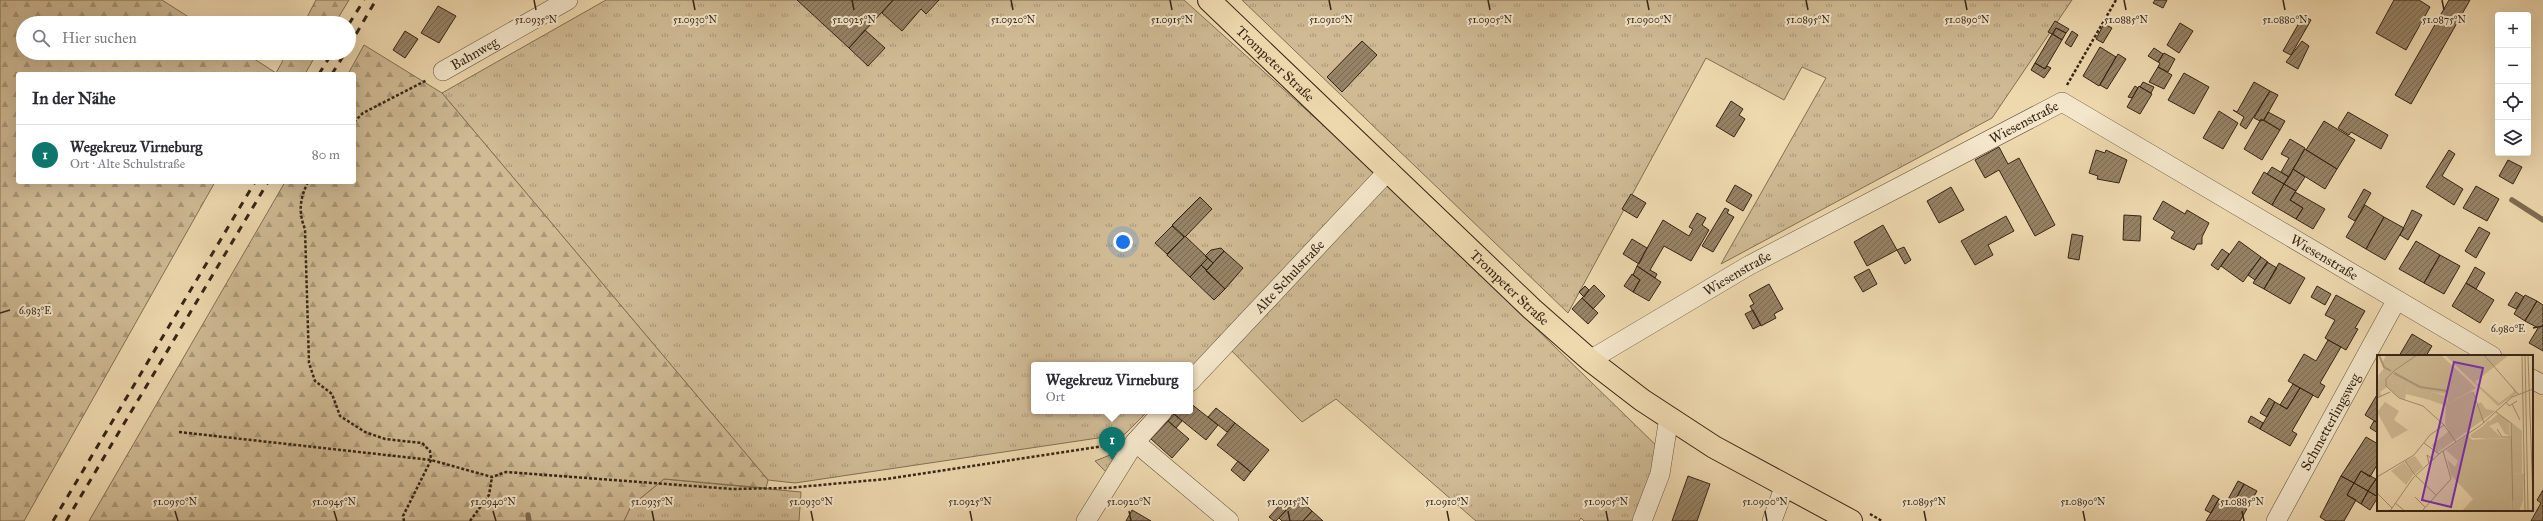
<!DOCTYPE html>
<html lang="de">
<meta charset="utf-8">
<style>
body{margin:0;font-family:"IM FELL Great Primer",serif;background:#f2f2f3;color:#2b2b33}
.controls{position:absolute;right:12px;top:12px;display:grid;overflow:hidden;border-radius:4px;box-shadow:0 4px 16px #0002}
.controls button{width:36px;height:36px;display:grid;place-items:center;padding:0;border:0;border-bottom:1px solid #e1e1e2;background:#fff;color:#2b2b33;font:20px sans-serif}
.you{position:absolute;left:1123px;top:242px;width:14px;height:14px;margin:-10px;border:3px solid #fff;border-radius:50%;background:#1a73e8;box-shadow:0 0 0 6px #1a73e833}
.badge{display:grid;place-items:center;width:26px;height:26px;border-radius:50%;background:#0f766e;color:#fff;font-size:13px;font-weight:700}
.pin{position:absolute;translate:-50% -33px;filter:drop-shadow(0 1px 2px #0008)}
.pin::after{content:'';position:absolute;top:21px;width:14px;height:12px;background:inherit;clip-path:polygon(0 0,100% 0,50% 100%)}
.popup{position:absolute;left:1031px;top:362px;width:162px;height:52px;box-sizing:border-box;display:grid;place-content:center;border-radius:4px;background:#fff;filter:drop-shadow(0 1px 3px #0005);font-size:13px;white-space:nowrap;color:#7c7c81}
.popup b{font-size:15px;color:#2b2b33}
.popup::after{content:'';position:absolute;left:50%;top:100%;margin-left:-8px;border:8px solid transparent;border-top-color:#fff}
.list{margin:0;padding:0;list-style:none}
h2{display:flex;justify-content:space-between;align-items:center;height:52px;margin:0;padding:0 16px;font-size:17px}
h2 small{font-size:13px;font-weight:400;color:#7c7c81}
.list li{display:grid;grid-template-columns:26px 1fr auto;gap:12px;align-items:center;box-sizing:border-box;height:60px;padding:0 16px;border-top:1px solid #e1e1e2}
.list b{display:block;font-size:15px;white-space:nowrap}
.list p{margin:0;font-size:13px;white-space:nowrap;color:#7c7c81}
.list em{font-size:13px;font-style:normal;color:#7c7c81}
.icon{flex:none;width:22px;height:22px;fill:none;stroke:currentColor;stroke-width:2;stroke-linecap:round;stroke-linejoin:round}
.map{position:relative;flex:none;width:2543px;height:521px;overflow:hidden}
.search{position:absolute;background:#fff;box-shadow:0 4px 16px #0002;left:16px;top:16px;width:340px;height:44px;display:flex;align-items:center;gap:10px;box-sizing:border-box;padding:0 14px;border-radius:22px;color:#7c7c81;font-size:15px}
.panel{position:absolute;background:#fff;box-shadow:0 4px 16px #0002;left:16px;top:72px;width:340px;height:112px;border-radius:4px}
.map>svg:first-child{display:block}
</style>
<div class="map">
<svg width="2543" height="521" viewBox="0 0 2543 521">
<defs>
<pattern id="grass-tufts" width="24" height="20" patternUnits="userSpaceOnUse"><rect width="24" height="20" fill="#cfba94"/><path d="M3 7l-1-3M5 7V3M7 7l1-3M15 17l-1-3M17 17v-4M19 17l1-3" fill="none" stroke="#a99778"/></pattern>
<pattern id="forest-firs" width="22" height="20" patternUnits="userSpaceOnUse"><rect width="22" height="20" fill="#cfba94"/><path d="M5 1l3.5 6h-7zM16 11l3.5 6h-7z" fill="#a99778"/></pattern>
<pattern id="building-hatch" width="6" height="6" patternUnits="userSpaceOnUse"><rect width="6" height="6" fill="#968265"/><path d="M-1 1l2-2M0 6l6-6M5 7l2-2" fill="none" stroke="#7b6a52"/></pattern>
</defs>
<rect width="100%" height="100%" fill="#eed8ae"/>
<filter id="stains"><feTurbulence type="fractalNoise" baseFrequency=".005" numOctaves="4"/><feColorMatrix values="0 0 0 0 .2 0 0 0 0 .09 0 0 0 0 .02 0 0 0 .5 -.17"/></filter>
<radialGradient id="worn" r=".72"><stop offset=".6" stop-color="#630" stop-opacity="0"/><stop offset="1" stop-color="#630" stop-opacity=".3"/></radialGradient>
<path fill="url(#grass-tufts)" stroke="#827054" d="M606,0h578l187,168 293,285 -28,68h-52l-3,-3 -2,3h-103l-140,-122 -34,23 -81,-82 -31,30v-5h-156v46h114l-23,23 -330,49 -27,-3 -326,-387z
M1242,0h830l-80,118 -271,146 105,-186 -24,-11 -18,33 -78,-42 -138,255z
M1115,453l5,6 -11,16 -14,-14z
M664,479l137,13 -2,29h-175l7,-15z"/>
<path fill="url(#forest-firs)" stroke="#827054" d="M0,0h162l36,23h-175v30h222l31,20 11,-20h30l-12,21h-287v108h197l-191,339h-24z
M316,0h33l-14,23h-31z
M364,45l78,48 326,387 -2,8 -102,-9 -33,27 -7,15h-535l196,-339h69v-108h-6z"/>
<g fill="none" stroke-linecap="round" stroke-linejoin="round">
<path stroke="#7f6c52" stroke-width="5.5" d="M2512,200l31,20
M528,515l1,6"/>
</g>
<path fill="url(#building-hatch)" stroke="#362515" d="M797,0h96l-44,48z
M893,0h46l-13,14 -5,-5 -19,22 -20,-18z
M2155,0h12l-4,8 -10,-5z
M2394,0h25l11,7 -24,43 -30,-17z
M2449,0h21l-59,104 -16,-9z
M438,6l18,10 -17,27 -18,-10z
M2303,16l8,4 -20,35 -8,-4z
M2055,21l14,8 -3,4 -10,-5 -4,6 -4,-2z
M2180,23l13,8 -14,22 -12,-8z
M2104,24l8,4 -9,15 -7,-4z
M2056,28l10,5 -4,7 -9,-6z
M865,30l20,18 -17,18 -19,-18z
M405,31l13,8 -13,19 -12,-8z
M2072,31l6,4 -7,12 -6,-4z
M2052,34l10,6 -17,29 -10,-6z
M1362,41l15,14 -35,37 -15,-15z
M2302,41l7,5 -11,23 -12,-7z
M2100,47l16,10 -17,29 -16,-10z
M2154,48l9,6 -5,8 -10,-6z
M2164,53l11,6 -7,13 -10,-5 2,-4 -2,-1z
M2118,54l8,5 -19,30 -7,-4z
M2035,63l10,6 2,-3 4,2 -7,10 -13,-8z
M2158,67l14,8 -8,14 -15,-7z
M2184,73l25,14 -15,27 -26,-14z
M2143,82l11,5 -3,6 -11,-6z
M2254,82l16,9 -24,38 -6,-4 4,-8 -11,-7 4,2z
M2135,86l3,2 -6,10 -4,-1z
M2139,86l13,8 -12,20 -13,-7z
M2270,91l8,4 -14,25 -4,1 -6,-3z
M1731,101l12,8 -4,6 6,4 -11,18 -18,-11z
M2219,111l19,12 -15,26 -20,-11z
M2268,112l17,9 -5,9 -16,-10z
M2348,112l40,23 -7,14 -30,-17 -2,3 -11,-7z
M2261,119l19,11 -18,30 -18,-11z
M2324,121l31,19 -18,29 -31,-19z
M2290,139l15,9 -16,29 -8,-5 8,-14 -8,-4z
M1999,147l9,17 11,-6 36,67 -20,11 -36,-66 -14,8 -10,-18z
M2305,149l32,20 -12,20 -32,-20z
M2096,150l9,3 1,-3 21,10 -8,23 -22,-4 1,-3 -9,-3z
M2449,150l6,4 -13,22 21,13 -9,16 -28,-18z
M2508,160l14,7 -9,17 -14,-8z
M2272,167l17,10 -5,7 -17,-10z
M2293,169l12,8 -9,14 -12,-7z
M2264,172l20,12 -12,21 -20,-12z
M2284,184l12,7 -6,9 13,8 -7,11 -24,-14z
M1735,185l17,10 -9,16 -17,-10z
M2476,186l23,13 -12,22 -24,-13z
M1951,187l13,23 -25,13 -12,-22z
M2364,189l7,4 -16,28 -7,-4z
M2295,192l30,17 -12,20 -17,-10 7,-11 -13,-8z
M1631,194l15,9 -9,15 -15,-9z
M1200,197l12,12 -27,28 -13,-12z
M2163,201l22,13 2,-4 22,13 -7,14v7h-5l-3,6 -23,-12 4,-6 -22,-13z
M2365,205l19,12 -18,32 -20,-12z
M1725,208l4,2 -2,3 7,4 -21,35 -11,-6z
M2412,210l10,5 -14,25 -8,-5z
M1697,213l9,5 -4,7 7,5 -18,31 -27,-15 -14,24 7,4 -2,4 -18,-12 26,-46 26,16 4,-7 -4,-2z
M2124,215l17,1 -1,25 -17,-1z
M2006,216l8,15 -26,14 5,10 -18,10 -14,-24z
M2384,217l20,11 -19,32 -19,-11z
M1883,225l14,25 -30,16 -13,-24z
M1172,226l12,11 -17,17 -12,-11z
M2479,227l11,6 -14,25 -11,-7z
M2072,234l11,2 -4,24 -11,-2z
M1185,236l23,22 -18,19 -23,-22z
M1632,239l15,9 -8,16 -16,-10z
M2239,241l22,16 -18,25 -22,-16z
M2416,241l24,14 -16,28 -25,-14z
M1904,247l7,13 -6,4 -8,-14z
M1221,248l3,3 -11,12 -8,-7 6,-6z
M2222,249l7,5 -11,16 -7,-5z
M1224,251l19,17 -18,21 -19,-18z
M2440,255l20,11 -16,28 -20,-11z
M2261,257l7,5 -13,18 -7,-5z
M1208,258l5,5 -6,7 -6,-5z
M2267,262l10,6 -13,21 -11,-6z
M2279,263l26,15 -15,26 -26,-15z
M1201,265l24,24 -11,11 -24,-23z
M1637,266l24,16 -12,19 -16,-9 7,-12 -7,-5z
M2475,267l10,6 -9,16 -10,-6z
M1869,269l8,15 -14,8 -9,-15z
M1632,274l8,6 -7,12 -9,-6z
M2466,283l28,17 -14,23 -28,-17z
M1769,284l14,25 -9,5 2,4 -15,8 -11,-20 4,-2 -5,-9z
M1594,285l11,11 -12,13 -11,-11z
M1585,286l4,4 -5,7 -5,-5z
M2317,286l14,8 -6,11 -14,-8z
M2516,292l8,5 -8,12 -8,-4z
M2336,295l29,16 -10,17 3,1 -12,21 -21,-12 10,-18 -10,-5z
M2525,295l12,6 -12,20 -11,-7z
M1582,298l16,15 -10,11 -16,-15z
M2537,301l6,4v46l-14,-8 9,-15 -13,-7z
M1753,310l8,15 -8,4 -8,-15z
M2412,334l20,12 -6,10h-27z
M2328,340l13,7 -21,36 5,3 -7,12 -30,-17 16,-27 12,7z
M2293,384l7,4 -13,21 -7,-4z
M2300,388l13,7 -21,36 5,3 -7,12 -30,-17 15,-27 12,7z
M2378,393v30l-13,-8z
M2269,398l6,4 -8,15 -7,-4z
M1190,403l28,22 -12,15 -32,-26 2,-3h14z
M1216,408l19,15 -8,9 -19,-15z
M1174,414l8,7 -6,7 -8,-7z
M2251,416l12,7 -3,6 -12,-7z
M1168,421l21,18 -17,19 -21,-19z
M2374,421l4,2v10l-8,-5z
M1235,423l34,27 -18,22 -34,-27z
M2366,437l12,7v19l-8,14 -9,-6 -7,12 -13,-7z
M1238,461l13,11 -7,9 -13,-11z
M2361,471l15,8 -8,12 -14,-8z
M1688,476l22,8 -13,37h-25z
M2341,476l13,7 -7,12 9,5 -12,21h-18l-6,-4z
M2376,479l2,1v17l-10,-6z
M2238,481l6,3 -12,22 -6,-3z
M2354,483l14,8 -7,13 -14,-9z
M2244,484l13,7 -17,30h-34l13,-22 13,7z
M2543,490v31h-12l10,-18 -4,-3z
M2368,491l10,6 -8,13 -9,-6z
M2213,495l6,4 -8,14 -6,-3z
M1298,498l14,13 -9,10h-21l-3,-3z
M1280,505l6,5 -10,11h-2l-5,-4z
M1132,510l19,11h-25z
M1312,511l11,10h-20z"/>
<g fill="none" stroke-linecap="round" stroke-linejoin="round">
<defs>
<g id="minor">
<path id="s1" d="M443,71l125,-71"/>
<path id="s2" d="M1590,360l158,-94 314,-164 430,254"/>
<path d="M2532,379l11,6"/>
<path id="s3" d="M1190,382l199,-212"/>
<path d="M1135,442l94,79"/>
<path d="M1086,521l49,-79 28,-31"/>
<path d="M1642,521l18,-47 9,-57"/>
<path d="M1772,521l13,-36"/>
<path id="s4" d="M2276,521l120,-220"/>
</g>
<g id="major">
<path id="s5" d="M1209,0l323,309 58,51 52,40 72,47 137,74"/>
</g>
</defs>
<use href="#minor" stroke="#64523b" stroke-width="20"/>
<use href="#major" stroke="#362515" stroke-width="24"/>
<path stroke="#362515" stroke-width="2.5" stroke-dasharray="3 2" stroke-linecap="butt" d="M2067,85l49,-85
M354,122l9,-9 64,-33
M308,182c-8,16 -10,30 -3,47l4,134 6,18 17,13 8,22 25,16 20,7 37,4 8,8 1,9 -28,56 1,5
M179,432l252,28 61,17 14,-5 227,17 55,-1 98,-9 224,-34
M1870,514l12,7
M470,521l19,-26 3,-18"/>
<use href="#minor" stroke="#f4e6ca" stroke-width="19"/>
<use href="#major" stroke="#eed8ae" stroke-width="22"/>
<path stroke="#362515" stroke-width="3" stroke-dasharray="7 7" stroke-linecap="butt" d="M349,24l15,-24
M349,46l27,-46
M319,74l13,-21
M332,74l13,-21
M53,521l202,-339
M66,521l202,-339"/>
</g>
<path fill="none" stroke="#362515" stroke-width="1.5" d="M534,0l2,10M693,0l2,10M852,0l2,10M1011,0l2,10M1170,0l2,10M1329,0l2,10M1488,0l2,10M1647,0l2,10M1806,0l2,10M1965,0l2,10M2124,0l2,10M2283,0l2,10M2442,0l2,10M0,313l10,-3M2533,328l10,-2M175,511l3,10M334,511l3,10M493,511l3,10M652,511l2,10M811,511l2,10M970,511l2,10M1129,511l2,10M1288,511l2,10M1447,511l2,10M1606,511l2,10M1765,511l2,10M1924,511l2,10M2083,511l2,10M2242,511l2,10"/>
<g text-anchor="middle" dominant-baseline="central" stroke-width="4" stroke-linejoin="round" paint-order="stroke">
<g font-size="14" fill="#362515" stroke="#f4e6ca">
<text stroke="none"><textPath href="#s1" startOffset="36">Bahnweg</textPath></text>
<text stroke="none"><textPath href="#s5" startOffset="92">Trompeter Straße</textPath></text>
<text stroke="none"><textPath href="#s2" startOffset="495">Wiesenstraße</textPath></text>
<text stroke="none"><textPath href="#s2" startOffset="843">Wiesenstraße</textPath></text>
<text stroke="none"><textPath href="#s2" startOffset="171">Wiesenstraße</textPath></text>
<text stroke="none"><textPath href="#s3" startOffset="145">Alte Schulstraße</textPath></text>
<text stroke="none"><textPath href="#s5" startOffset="416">Trompeter Straße</textPath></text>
<text stroke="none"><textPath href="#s4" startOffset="113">Schmetterlingsweg</textPath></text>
</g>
</g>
<g transform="translate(2377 355)">
<rect width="156" height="156" fill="#eed8ae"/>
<path d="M0,21l3,5 27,5 -2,14 -7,-3 -11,-10 -7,5 2,4 -5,2zM95,36l4,14 5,-3 5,7 9,2 -58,42 -5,-3 2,-2 -2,-3 17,-14 -4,-7 1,-18 -16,-6 2,-8 15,4v8zM8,47l14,9 -5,9 14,10 -16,9 -15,-27zM121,59l11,7 1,15 -5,-2 -7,-12 -9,4v-4zM134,67l11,9v43l-11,-1 1,38h-50l11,-12 -22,-24 -4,-16 8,8 3,-6 -12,-11 22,-15 4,5 39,-2zM105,72l7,11h-17l-2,-3zM38,101l8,11 -8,7 -10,-13z" fill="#cfba94"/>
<path d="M9,0h55l35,33 -29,16 1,-6 -4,-4 -12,-2 -2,8 -24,-6 1,-8 -11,1 -3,-4 -7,3 -6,-5 -2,-5 6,-8 -2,-4zM68,0h64l-34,27 24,21 15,-11 -2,-6 5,7 -19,13zM112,65v6l13,12 -30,2 16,-2 -6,-11zM134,118l13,1 -1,27 -4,10h-5v-10l-4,-2v-15v3l-21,2 -1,4 -14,1 -2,-12h38z" fill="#cfba94"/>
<path d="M27,107l10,12 -8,11 -15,-14z" fill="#cfba94"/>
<path fill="none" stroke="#af9b7a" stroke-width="2" d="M2,0l5,12 7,4M17,18l26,14 28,4"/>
<path fill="none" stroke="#a49071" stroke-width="1" d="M40,0l-22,15 -9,9v7l13,12 24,8 21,19 12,17M107,0l34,39M145,0l3,156M148,0l3,156M151,0l5,145M96,37l11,31M0,43l13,-6M129,47l3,4 8,-5M135,49l8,16M119,57l15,11 2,88M120,74l5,8h9M47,88l15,11M28,106l10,14M52,108l-2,-8 7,5M39,121l20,19M0,122l37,-22 16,-20 14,-10M0,138l15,15M38,142l10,10M18,148l10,8M13,156l23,-33 27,-25 41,-28 31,-28 21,-8M45,156l29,-32 -8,-28"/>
<path fill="#7b2cbf" fill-opacity="0.15" stroke="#7b2cbf" stroke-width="2" d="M77,7l29,6 -32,139 -29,-7z"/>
<rect width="156" height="156" fill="none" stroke="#362515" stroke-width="2"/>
</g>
<g font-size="10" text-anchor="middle" fill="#362515" stroke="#f4e6ca" stroke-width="4" stroke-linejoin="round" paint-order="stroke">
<text x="536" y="23">51.0935°N</text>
<text x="695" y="23">51.0930°N</text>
<text x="854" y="23">51.0925°N</text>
<text x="1013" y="23">51.0920°N</text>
<text x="1172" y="23">51.0915°N</text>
<text x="1331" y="23">51.0910°N</text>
<text x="1490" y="23">51.0905°N</text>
<text x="1649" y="23">51.0900°N</text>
<text x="1808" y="23">51.0895°N</text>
<text x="2126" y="23">51.0885°N</text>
<text x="2285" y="23">51.0880°N</text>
<text x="2444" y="23">51.0875°N</text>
<text x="1967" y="23">51.0890°N</text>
<text x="35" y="314">6.983°E</text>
<text x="2508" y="332">6.980°E</text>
<text x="175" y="505">51.0950°N</text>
<text x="334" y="505">51.0945°N</text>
<text x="493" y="505">51.0940°N</text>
<text x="652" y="505">51.0935°N</text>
<text x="811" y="505">51.0930°N</text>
<text x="970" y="505">51.0925°N</text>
<text x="1129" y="505">51.0920°N</text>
<text x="1288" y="505">51.0915°N</text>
<text x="1447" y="505">51.0910°N</text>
<text x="1606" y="505">51.0905°N</text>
<text x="1765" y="505">51.0900°N</text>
<text x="1924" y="505">51.0895°N</text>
<text x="2083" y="505">51.0890°N</text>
<text x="2242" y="505">51.0885°N</text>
</g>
<rect width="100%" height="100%" filter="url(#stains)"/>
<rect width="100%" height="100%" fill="url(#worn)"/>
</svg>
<div class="controls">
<button>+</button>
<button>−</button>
<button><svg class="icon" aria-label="locate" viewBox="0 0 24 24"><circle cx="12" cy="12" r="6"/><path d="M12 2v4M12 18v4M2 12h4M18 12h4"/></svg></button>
<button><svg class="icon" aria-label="layers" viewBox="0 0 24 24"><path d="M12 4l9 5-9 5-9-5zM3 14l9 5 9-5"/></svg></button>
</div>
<div class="you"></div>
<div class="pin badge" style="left:1112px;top:460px">1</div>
<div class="popup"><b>Wegekreuz Virneburg</b>Ort</div>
<div class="search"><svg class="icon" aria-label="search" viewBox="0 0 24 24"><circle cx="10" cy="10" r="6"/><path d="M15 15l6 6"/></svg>Hier suchen</div>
<section class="panel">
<h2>In der Nähe<small></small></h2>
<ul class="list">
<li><span class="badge">1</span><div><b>Wegekreuz Virneburg</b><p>Ort · Alte Schulstraße</p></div><em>80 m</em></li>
</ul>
</section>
</div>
